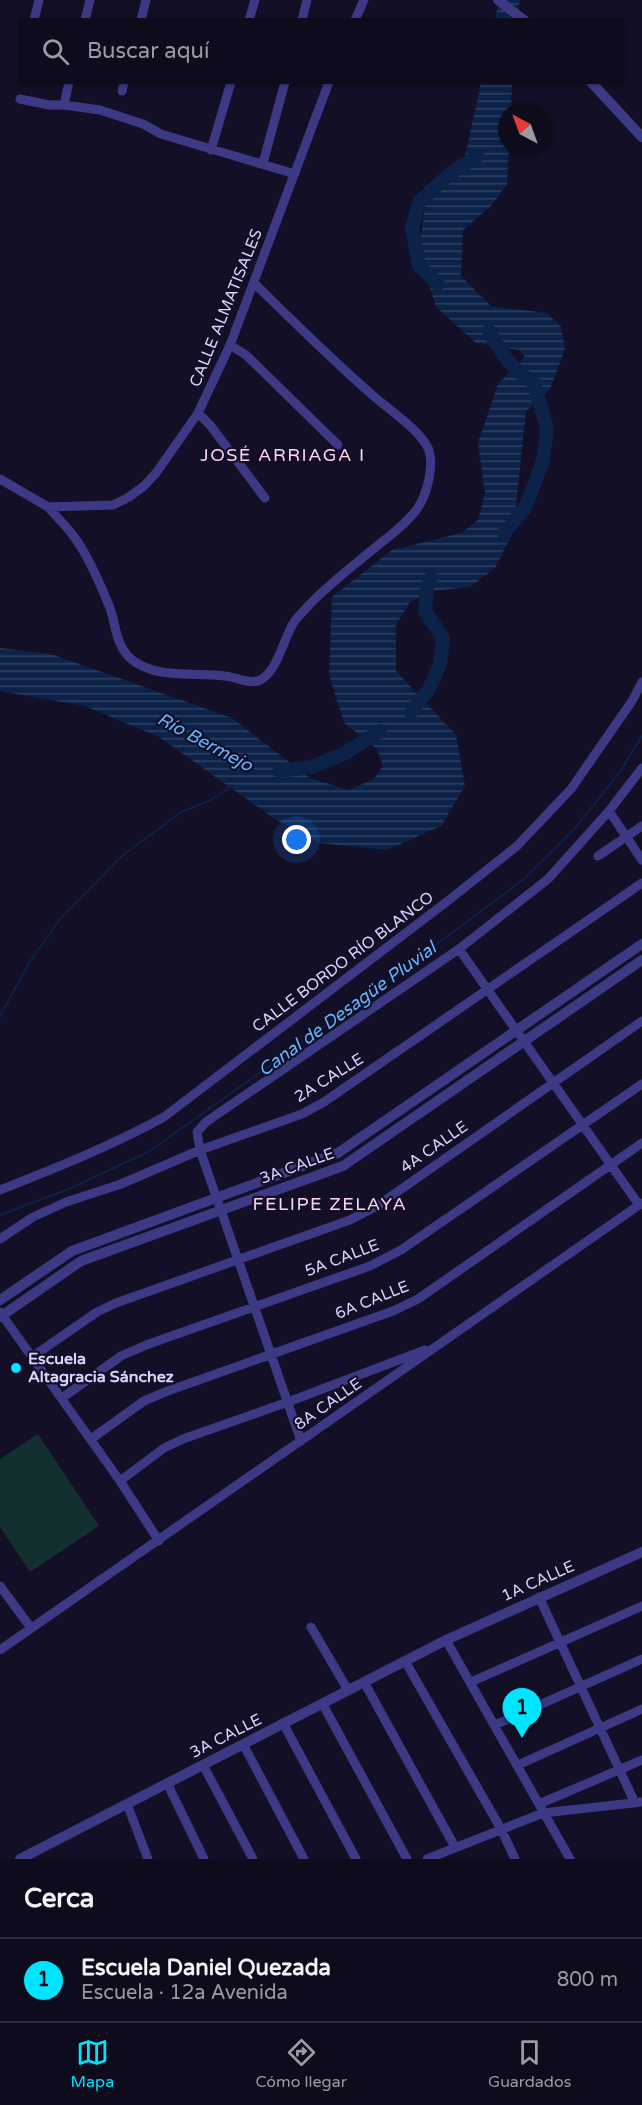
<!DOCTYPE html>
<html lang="es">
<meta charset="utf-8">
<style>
body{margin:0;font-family:"Varela Round",sans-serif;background:#1c1929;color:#f1f3f6}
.compass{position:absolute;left:498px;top:102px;width:54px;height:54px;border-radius:50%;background:#0e0b1c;box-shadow:0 2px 4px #0004;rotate:319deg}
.you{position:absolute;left:297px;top:840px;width:21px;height:21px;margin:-15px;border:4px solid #fff;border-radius:50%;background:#1a73e8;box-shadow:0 0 0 9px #1a73e833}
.badge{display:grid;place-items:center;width:39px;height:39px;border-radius:50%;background:#00e5ff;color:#111;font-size:20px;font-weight:700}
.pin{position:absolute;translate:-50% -50px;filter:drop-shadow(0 2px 3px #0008)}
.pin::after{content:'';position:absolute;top:32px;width:21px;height:18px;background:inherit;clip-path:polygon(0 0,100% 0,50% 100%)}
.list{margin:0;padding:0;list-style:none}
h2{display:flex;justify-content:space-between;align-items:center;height:78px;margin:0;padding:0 24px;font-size:26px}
h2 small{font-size:20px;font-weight:400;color:#9b9ba3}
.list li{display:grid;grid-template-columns:39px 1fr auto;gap:18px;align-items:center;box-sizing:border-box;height:84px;padding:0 24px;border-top:2px solid #2e2b3b}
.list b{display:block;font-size:22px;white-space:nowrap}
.list p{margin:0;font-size:20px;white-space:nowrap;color:#9b9ba3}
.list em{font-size:20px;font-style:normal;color:#9b9ba3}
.icon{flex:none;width:33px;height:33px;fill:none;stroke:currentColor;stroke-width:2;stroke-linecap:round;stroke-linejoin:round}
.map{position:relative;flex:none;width:642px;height:1859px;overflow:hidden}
.search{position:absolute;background:#0e0b1c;box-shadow:0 2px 4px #0004;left:18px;right:18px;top:18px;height:66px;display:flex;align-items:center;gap:15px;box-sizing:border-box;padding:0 21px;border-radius:0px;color:#9b9ba3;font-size:22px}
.sheet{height:162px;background:#0e0b1c}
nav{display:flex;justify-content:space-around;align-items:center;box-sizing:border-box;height:84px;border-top:2px solid #2e2b3b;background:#0e0b1c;font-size:16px;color:#9b9ba3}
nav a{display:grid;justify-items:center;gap:3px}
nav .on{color:#00e5ff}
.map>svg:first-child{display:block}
</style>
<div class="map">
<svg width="642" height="1859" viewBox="0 0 642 1859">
<defs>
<pattern id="water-rules" width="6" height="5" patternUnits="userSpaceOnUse" patternTransform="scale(1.5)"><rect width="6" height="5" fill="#0c2248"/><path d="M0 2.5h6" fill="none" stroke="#2f4163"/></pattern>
</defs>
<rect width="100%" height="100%" fill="#130f26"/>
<path fill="#12302f" d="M38,1434l61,92 -69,46 -30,-45v-68z"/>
<path fill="url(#water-rules)" d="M499,0h21l-4,19 -21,1z
M481,83h31l-1,28h-4v36h2l-2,37 -16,22 -28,24 -2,46 30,30 56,7 14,14 4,22 -15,40 -24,22 -13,121 -18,36 -25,19 -38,4 -22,11 -14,23v46l60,64 9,51 -24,40 -54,24 -68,-7 -44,-24 -116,-82 -74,-31 -85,-15v-43l51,6 181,64 78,60 38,12 26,-11 9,-13 -6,-17 -33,-26 -15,-48 3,-78 60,-47 69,-17 17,-13 7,-27 -7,-50 20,-59 27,-27 -6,-7 -43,-7 -40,-36 -17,-56 7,-53 36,-28z"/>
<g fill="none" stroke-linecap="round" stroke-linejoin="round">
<path stroke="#0c2248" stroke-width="2" d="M0,1016l29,-53 31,-44 63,-64 58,-43 30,-12 15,-10 4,-5
M0,1215l71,-27 79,-37 220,-157 154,-115 47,-46 48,-60 23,-37"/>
<path stroke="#0c2248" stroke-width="14" d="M438,284l-19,-18 -7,-38 7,-26 32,-29 26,-17
M489,331c14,25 21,36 45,52l13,46 -4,32 -18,47 -21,25
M411,712l18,-23 11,-25 3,-26 -18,-27 2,-23 4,-10
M279,771l33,-4 33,-14 35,-22"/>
<path stroke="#3d3a85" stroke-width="9" d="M34,20l5,-20
M85,20l5,-20
M141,20l5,-20
M249,20l6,-20
M302,20l5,-20
M355,20l9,-20
M122,91l2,-9
M20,99l29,6h15l36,5 43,14 18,10 134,40
M64,105l5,-23
M211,150l20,-68
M263,163l22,-81
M230,345l16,10 92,90
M198,413l12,12 55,73
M0,479l48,28 65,-2 16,-8 15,-11 12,-13 42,-60 32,-68 99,-263
M48,507c8,9 17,18 24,27 14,18 27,47 36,69 8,17 6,39 21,54 23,23 67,15 96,19 11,1 25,9 35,4 17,-7 24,-43 34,-58 4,-6 10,-11 15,-17 21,-22 45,-40 68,-59 14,-11 30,-23 40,-37 10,-14 18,-45 11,-61 -10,-20 -42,-40 -59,-56 -40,-35 -77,-72 -115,-109
M609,811l33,49
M598,856l44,-30
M459,949l180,256
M0,1190c56,-22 111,-44 164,-73l285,-217 68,-54 54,-57 61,-88 10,-19
M0,1239l33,-22 33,-15 55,-18 79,-34 102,-36 22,-12 318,-219
M0,1312l120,169 39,60
M32,1357l65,-45 19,-9 234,-83 27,-14 265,-185
M62,1398l59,-42 25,-11 224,-79 31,-16 241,-166
M91,1439l53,-38 21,-9 228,-81 25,-12 224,-156
M301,1441l-101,-291 -3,-18 9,-10 253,-173 89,-70 61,-68 33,-43
M120,1481l44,-33 19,-9 105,-37 137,-52
M0,1586l31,42
M539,1597l96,206
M311,1627l37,63
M446,1640l124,219
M0,1650l642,-447
M405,1661l96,168 14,30
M364,1682l91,165
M471,1682l171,-76
M322,1703l85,156
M283,1723l73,136
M495,1725l147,-66
M243,1744l61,115
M203,1765l50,94
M518,1765l124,-56
M167,1783l37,76
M127,1804l21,55
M539,1804l103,-44
M427,1859l116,-46 99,-11"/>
<path stroke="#3d3a85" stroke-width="10" d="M498,0l26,20
M591,82l51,55
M0,1300l72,-49 266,-98 304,-209
M0,1317l81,-56 262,-95 299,-206
M20,1859l426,-219 196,-88"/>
</g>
<circle fill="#00e5ff" stroke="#130f26" stroke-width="2" cx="16" cy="1368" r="6"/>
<g text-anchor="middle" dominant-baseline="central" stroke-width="4.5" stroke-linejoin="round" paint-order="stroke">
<g font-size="16" fill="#d9d4ff" stroke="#130f26">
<text transform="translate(226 308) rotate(-68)">CALLE ALMATISALES</text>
<text transform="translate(343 962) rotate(-37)">CALLE BORDO RÍO BLANCO</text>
<text transform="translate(329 1078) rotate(-32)">2A CALLE</text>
<text transform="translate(434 1147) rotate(-35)">4A CALLE</text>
<text transform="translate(297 1166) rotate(-20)">3A CALLE</text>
<text transform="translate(342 1258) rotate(-21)">5A CALLE</text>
<text transform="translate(372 1300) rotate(-22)">6A CALLE</text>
<text transform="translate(328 1404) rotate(-35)">8A CALLE</text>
<text transform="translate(538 1581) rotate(-24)">1A CALLE</text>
<text transform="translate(226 1736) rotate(-27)">3A CALLE</text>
</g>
<g font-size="16" font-weight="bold" fill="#d9d4ff" stroke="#130f26" text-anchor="start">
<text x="28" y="1359">Escuela<tspan x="28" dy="18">Altagracia Sánchez</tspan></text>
</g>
<g font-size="18" letter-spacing="1.5" fill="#ffd6f0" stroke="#130f26">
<text x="283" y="455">JOSÉ ARRIAGA I</text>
<text x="330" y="1204">FELIPE ZELAYA</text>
</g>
<g font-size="18" font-style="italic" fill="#62b6ff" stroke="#130f26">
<text transform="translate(205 742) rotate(28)">Río Bermejo</text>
<text transform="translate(347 1009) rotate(-36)">Canal de Desagüe Pluvial</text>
</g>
</g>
</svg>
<svg class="compass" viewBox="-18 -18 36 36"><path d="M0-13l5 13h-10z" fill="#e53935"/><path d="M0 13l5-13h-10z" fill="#9b9ba3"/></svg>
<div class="you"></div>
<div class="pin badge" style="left:522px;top:1738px">1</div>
<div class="search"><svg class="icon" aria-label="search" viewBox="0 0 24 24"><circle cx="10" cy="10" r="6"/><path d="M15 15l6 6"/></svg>Buscar aquí</div>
</div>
<section class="sheet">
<h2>Cerca<small></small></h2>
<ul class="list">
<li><span class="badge">1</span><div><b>Escuela Daniel Quezada</b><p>Escuela · 12a Avenida</p></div><em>800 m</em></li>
</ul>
</section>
<nav>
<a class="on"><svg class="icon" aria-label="map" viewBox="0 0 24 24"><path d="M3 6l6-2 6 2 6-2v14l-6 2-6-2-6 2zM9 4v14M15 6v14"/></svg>Mapa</a>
<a><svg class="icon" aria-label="directions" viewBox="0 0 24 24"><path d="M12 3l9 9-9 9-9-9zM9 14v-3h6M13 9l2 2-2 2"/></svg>Cómo llegar</a>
<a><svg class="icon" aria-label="saved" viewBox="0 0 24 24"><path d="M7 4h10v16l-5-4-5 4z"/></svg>Guardados</a>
</nav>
